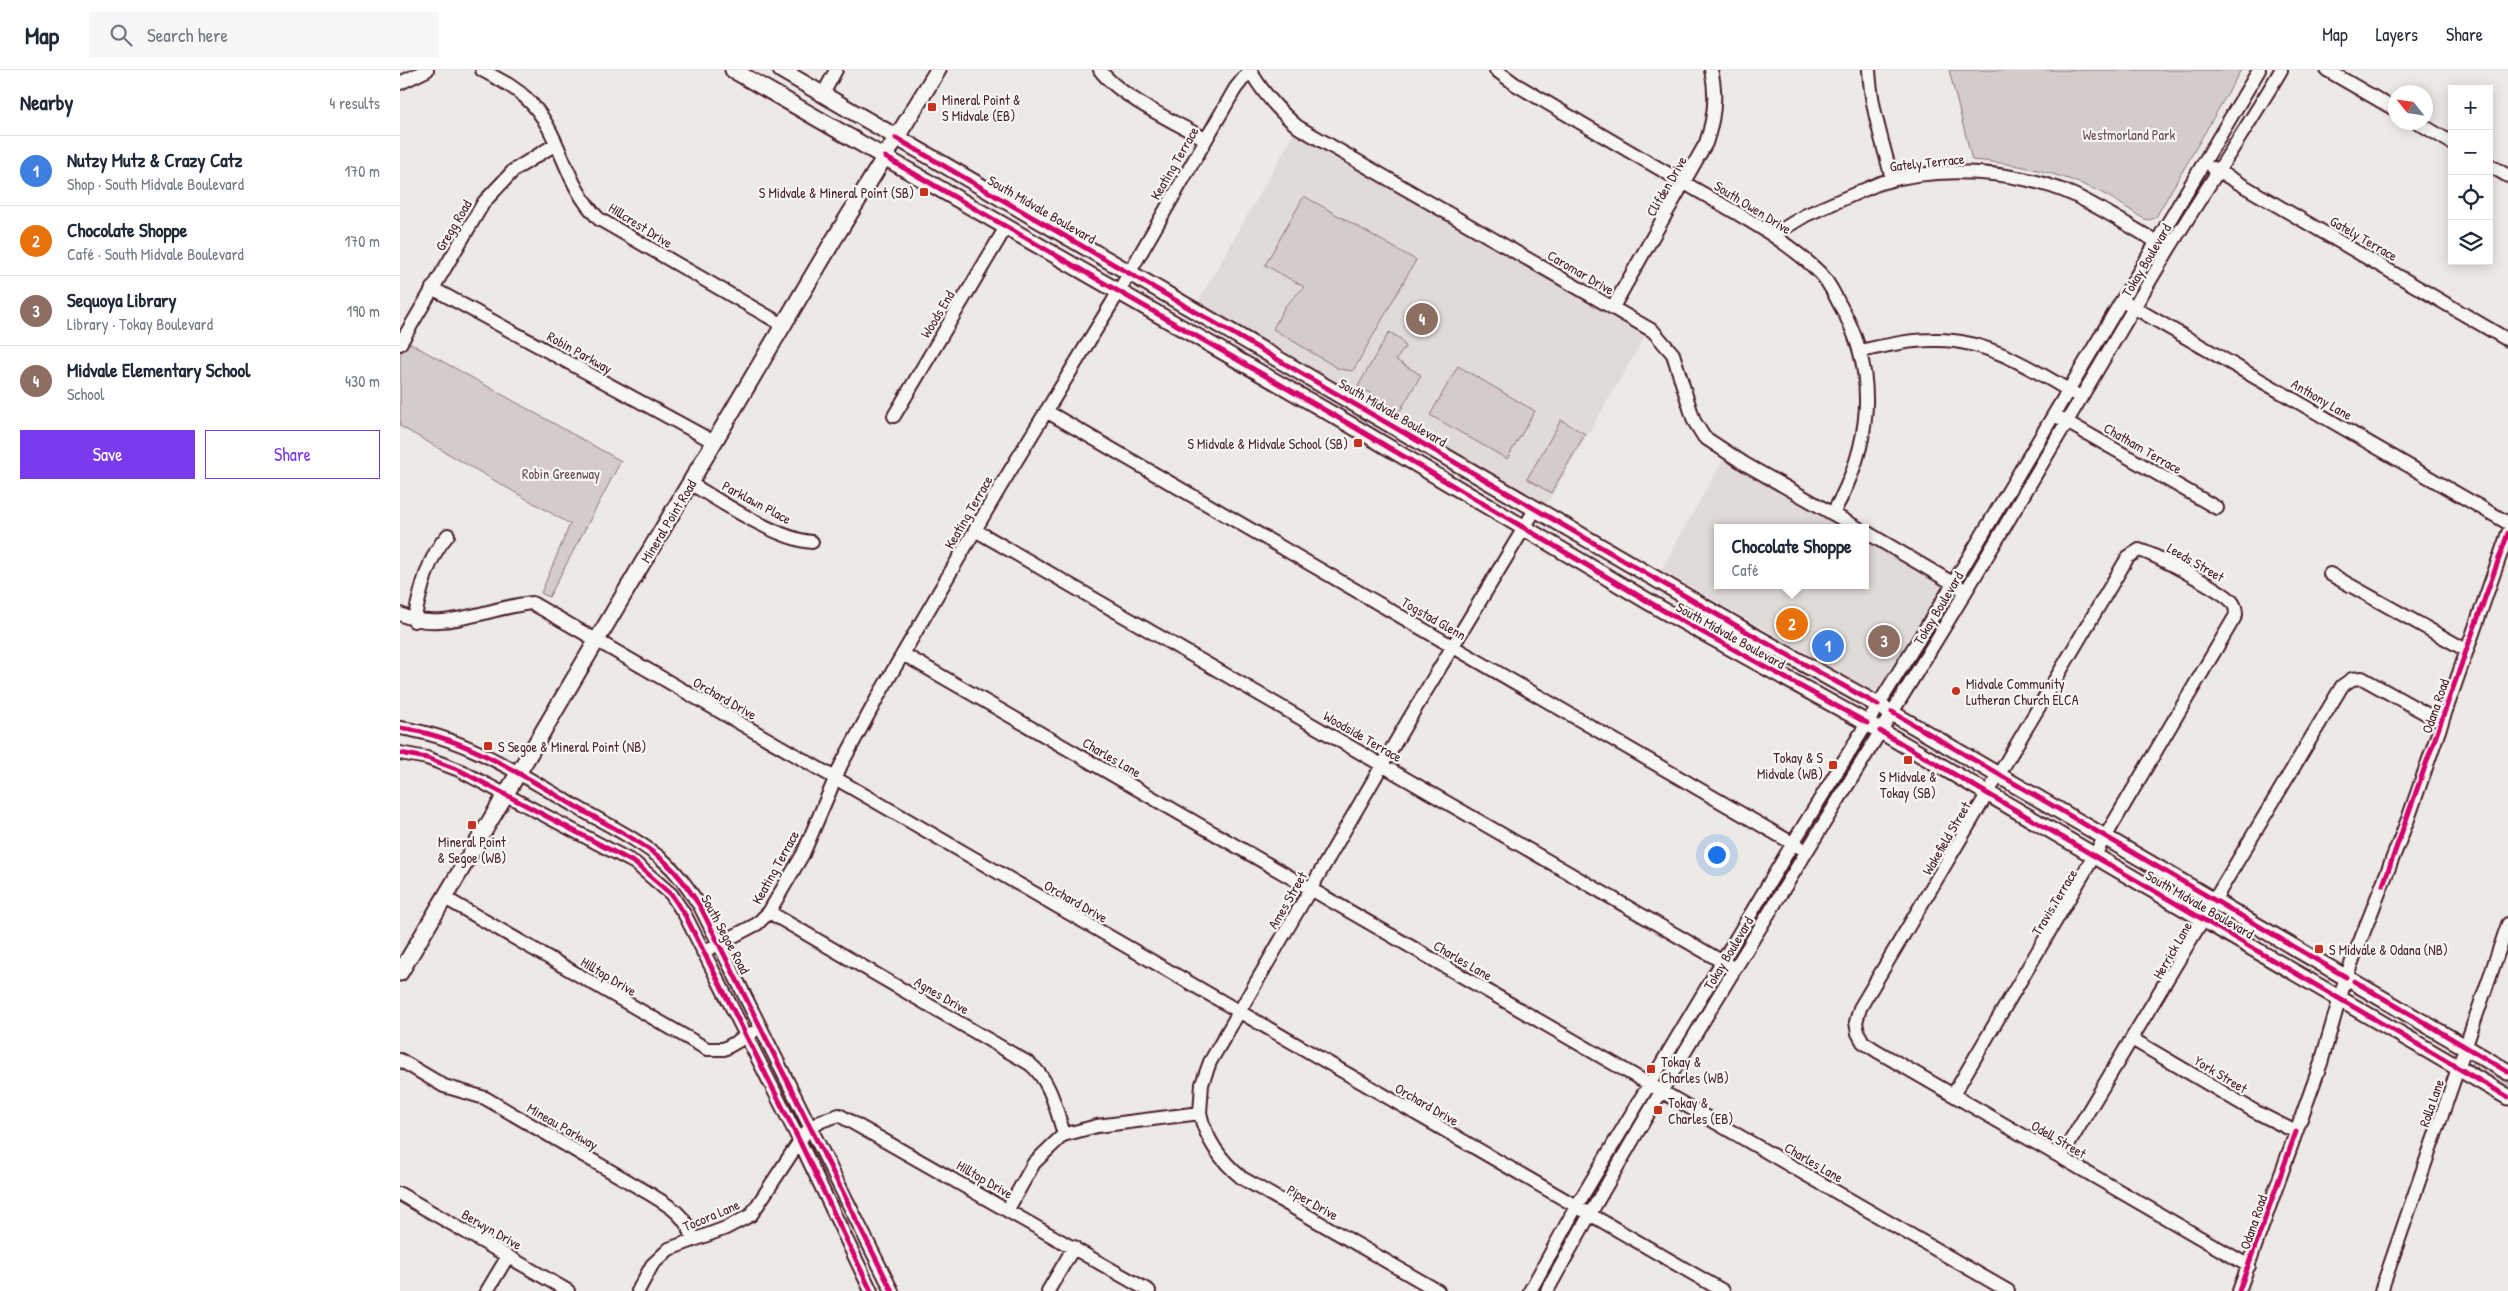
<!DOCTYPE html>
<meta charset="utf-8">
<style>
body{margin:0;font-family:"Patrick Hand",sans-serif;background:#f6f6f7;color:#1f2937}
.controls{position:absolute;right:15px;top:15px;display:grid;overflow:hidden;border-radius:0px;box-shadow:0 2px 12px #0003}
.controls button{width:45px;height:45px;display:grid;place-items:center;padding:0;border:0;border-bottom:1px solid #e0e1e3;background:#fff;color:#1f2937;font:25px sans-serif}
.compass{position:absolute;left:1988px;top:15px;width:45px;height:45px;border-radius:50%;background:#fff;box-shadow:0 2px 12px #0003;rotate:300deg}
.you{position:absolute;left:1316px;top:784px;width:18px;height:18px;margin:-12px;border:4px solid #fff;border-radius:50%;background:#1a73e8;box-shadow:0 0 0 8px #1a73e833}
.badge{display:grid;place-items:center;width:32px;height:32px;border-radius:50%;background:#7c3aed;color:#fff;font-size:16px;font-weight:700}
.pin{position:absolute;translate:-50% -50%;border:2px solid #fff;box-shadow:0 1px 5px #0006}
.popup{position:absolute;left:1314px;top:454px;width:155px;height:65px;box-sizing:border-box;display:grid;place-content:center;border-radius:0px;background:#fff;filter:drop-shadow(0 1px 4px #0005);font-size:16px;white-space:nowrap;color:#747a83}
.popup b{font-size:19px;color:#1f2937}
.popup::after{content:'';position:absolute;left:50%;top:100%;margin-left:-10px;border:10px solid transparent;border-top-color:#fff}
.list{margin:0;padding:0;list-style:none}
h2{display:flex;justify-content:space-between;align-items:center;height:65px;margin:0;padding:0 20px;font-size:21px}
h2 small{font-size:16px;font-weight:400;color:#747a83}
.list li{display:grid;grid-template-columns:32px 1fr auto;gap:15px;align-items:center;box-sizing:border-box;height:70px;padding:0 20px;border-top:1px solid #e0e1e3}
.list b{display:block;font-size:19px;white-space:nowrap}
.list p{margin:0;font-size:16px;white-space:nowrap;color:#747a83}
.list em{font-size:16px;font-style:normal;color:#747a83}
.actions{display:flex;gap:10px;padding:15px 20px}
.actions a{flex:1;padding:11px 0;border:1px solid #7c3aed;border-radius:0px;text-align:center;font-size:18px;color:#7c3aed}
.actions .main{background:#7c3aed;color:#fff}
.icon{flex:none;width:28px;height:28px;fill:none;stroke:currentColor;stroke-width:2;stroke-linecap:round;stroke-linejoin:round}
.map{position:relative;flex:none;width:2108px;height:1221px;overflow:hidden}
header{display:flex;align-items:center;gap:30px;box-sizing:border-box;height:70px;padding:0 25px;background:#fff;border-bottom:1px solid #e0e1e3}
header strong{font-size:24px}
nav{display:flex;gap:28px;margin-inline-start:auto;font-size:18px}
.search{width:350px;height:45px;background:#f6f6f7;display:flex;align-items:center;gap:12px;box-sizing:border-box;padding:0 18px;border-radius:0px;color:#747a83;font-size:19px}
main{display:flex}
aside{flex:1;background:#fff}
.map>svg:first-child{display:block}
</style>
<header>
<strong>Map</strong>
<div class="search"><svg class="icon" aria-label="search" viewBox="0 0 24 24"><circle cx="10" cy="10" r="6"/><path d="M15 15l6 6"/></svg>Search here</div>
<nav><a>Map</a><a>Layers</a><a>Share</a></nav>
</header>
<main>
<aside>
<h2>Nearby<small>4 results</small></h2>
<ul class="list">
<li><span class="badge" style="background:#3f7fe0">1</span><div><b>Nutzy Mutz &amp; Crazy Catz</b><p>Shop · South Midvale Boulevard</p></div><em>170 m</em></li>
<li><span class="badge" style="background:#e8710a">2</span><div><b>Chocolate Shoppe</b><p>Café · South Midvale Boulevard</p></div><em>170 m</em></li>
<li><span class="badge" style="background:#8d6e63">3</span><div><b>Sequoya Library</b><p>Library · Tokay Boulevard</p></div><em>190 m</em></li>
<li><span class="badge" style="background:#8d6e63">4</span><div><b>Midvale Elementary School</b><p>School</p></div><em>430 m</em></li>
</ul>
<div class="actions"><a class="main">Save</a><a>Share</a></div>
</aside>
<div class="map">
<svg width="2108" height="1221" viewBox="0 0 2108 1221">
<rect width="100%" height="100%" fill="#ece9e6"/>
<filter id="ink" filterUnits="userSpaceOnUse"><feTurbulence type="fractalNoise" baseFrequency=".02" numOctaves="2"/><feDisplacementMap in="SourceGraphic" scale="10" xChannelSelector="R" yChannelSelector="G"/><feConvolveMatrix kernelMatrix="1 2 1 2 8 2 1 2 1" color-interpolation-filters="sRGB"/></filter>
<g filter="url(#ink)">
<path fill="#e0dad8" d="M895,62l351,203 -99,169 -349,-202z
M1324,388l122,70h-128v57h148v-45l75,45 2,5 -64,101 -9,-1 -209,-120z"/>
<path fill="#d4cbca" stroke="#8f757a" d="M1549,0h292l-85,147 -6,3 -6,-1c-16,-10 -32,-22 -50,-30 -39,-17 -79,-26 -122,-29z
M904,126l112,64 -63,111 -14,-2 -66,-40 12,-23 19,-19 -39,-22z
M989,262l12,7 4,8 -9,13 25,15 -21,36 -42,-25z
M8,272l213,119 -72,136 -8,-4 29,-69 -170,-98v-71z
M1058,296l77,45 -28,48 -77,-44z
M1161,350l24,14 -34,59 -24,-14z
M2073,991l35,18v11l-38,-24z"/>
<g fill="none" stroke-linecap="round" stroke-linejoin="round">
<defs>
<path id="minor" d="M82,0c16,9 32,16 45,29 35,33 35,83 72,120l184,106
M700,0c20,27 75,52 105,69
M1096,0l19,14c58,34 115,68 173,101 46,27 94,51 132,88 9,9 14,21 20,32 40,69 31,141 -7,208
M1469,0c2,38 14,73 23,109
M1927,0l69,40
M851,2c12,21 28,39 47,55l355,204 20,23 21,67 10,16 41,27 113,64
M0,13l27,-13
M423,24l13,-24
M2017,52l35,21
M2089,95l19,11
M1813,98l295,172
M1373,165l33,-20 74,-32c59,-18 138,-13 194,12 31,15 60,34 90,51
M32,218l282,154
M1728,234l380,219
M1213,237l93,-164c8,-23 11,-49 5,-73
M0,274l84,-142 30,-32 42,-26
M1460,281c24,-5 48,-11 73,-11 52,-2 98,28 142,54
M646,341l753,436
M494,346l112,-189
M1660,348l157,90
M290,413c31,19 87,56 122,59
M575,460l753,435
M1466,462l95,56
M1930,504l136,76
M0,544c41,20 89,-7 132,-11l1191,688
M14,551c6,-29 14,-65 34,-86
M503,584l1105,637
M0,658c66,9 123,48 180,81 28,16 59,31 84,52 15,13 25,29 36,45l192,385
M0,683l27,5 32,12 176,93 36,31 14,21 114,225 72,151
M45,828l262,151h17l28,-16
M369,842l261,152c21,17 26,46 34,70
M303,882l54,-28 12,-12 34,-58 38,-89 39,-72 119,-204 113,-186 123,-214 15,-19
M1732,969l124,73 40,20
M0,990l44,26 41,12 165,96c20,12 36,21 43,45
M1553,1025l283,-480c0,-4 -1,-9 -3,-12 -7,-11 -79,-49 -94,-53l-11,7 -268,451 -4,14 2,11 5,9 14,9 372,215
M800,1043c6,27 21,48 42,65l196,113
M1661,1087l281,-471 10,-7 10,-1 79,44
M0,1124l168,97
M608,1139l26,-46 29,-28 34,-9 103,-13 2,-29 8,-22 199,-343 127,-211
M87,1221l21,-35
M238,1221l14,-26 17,-16 57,-21 25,-13 54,-82 16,-12 18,-6 310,176
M648,1221l26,-44
M1130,1221l46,-84 217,-364 160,-259 306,-514
M1147,1221c120,-218 253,-427 382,-639 81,-132 159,-267 238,-400 37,-61 78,-120 114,-182
M1839,1221l82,-228 25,-86 62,-158 100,-286
M1981,1221l127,-367"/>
<path id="major" d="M333,0l616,354 317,188 201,111 641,374
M381,0l973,566 124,69 630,367
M1301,553l37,14 10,1
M0,903l433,-732 105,-171"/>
</defs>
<use href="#minor" stroke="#4a1f2b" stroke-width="16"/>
<use href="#major" stroke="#4a1f2b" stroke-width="19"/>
<use href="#minor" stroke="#f6f6f2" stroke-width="12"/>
<use href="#major" stroke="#f6f6f2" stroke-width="15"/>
<defs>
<path id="cycleway" d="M496,68l858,498 124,69
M485,87l464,267 317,188 201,111
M1492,642l454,265
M0,658c66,9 123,48 180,81 28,16 59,31 84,52 15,13 25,29 36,45l192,385
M1480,661l628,366
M0,683l27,5 32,12 176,93 36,31 14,21 114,225 72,151
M1983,815l125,-352
M1954,911l154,91
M1839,1221l57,-159"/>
</defs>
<use href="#cycleway" stroke="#f6f6f2" stroke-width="8"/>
<use href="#cycleway" stroke="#d6006c" stroke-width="5"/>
</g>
</g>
<g fill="#c8321e" stroke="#f6f6f2" stroke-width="2">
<rect x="527" y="32" width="10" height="10" rx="2.5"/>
<rect x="519" y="117" width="10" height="10" rx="2.5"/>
<rect x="953" y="368" width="10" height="10" rx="2.5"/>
<circle cx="1556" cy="621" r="5"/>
<rect x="83" y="671" width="10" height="10" rx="2.5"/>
<rect x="1503" y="685" width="10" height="10" rx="2.5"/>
<rect x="1428" y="690" width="10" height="10" rx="2.5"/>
<rect x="67" y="750" width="10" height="10" rx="2.5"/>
<rect x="1914" y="874" width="10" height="10" rx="2.5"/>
<rect x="1246" y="994" width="10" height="10" rx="2.5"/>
<rect x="1253" y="1035" width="10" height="10" rx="2.5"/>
</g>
<g text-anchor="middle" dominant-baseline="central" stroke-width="4.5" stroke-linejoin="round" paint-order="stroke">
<g font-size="14" fill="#4a1f2b" stroke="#f6f6f2" text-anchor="start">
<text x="542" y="29">Mineral Point &amp;<tspan x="542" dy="16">S Midvale (EB)</tspan></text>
<text x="514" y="122" text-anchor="end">S Midvale &amp; Mineral Point (SB)</text>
<text x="948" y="373" text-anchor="end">S Midvale &amp; Midvale School (SB)</text>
<text x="1566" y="613">Midvale Community<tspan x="1566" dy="16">Lutheran Church ELCA</tspan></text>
<text x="98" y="676">S Segoe &amp; Mineral Point (NB)</text>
<text x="1423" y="687" text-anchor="end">Tokay &amp; S<tspan x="1423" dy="16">Midvale (WB)</tspan></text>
<text x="1508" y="706" text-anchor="middle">S Midvale &amp;<tspan x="1508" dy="16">Tokay (SB)</tspan></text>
<text x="72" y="771" text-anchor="middle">Mineral Point<tspan x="72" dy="16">&amp; Segoe (WB)</tspan></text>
<text x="1929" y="879">S Midvale &amp; Odana (NB)</text>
<text x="1261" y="991">Tokay &amp;<tspan x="1261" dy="16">Charles (WB)</tspan></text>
<text x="1268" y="1032">Tokay &amp;<tspan x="1268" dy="16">Charles (EB)</tspan></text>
</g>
<g font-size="14" fill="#6c4a53" stroke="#f6f6f2">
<text x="1729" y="64">Westmorland Park</text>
<text x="161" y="403">Robin Greenway</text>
</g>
<g font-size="14" fill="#4a1f2b" stroke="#f6f6f2">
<text transform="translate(1527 92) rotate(-6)">Gately Terrace</text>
<text transform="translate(774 93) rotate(-60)">Keating Terrace</text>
<text transform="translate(1266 116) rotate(-60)">Clifden Drive</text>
<text transform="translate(1353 137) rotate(32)">South Owen Drive</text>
<text transform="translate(642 139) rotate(30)">South Midvale Boulevard</text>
<text transform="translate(53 155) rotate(-59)">Gregg Road</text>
<text transform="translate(241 155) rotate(32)">Hillcrest Drive</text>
<text transform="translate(1964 168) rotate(30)">Gately Terrace</text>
<text transform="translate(1746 190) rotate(-59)">Tokay Boulevard</text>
<text transform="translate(1181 202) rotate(30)">Caromar Drive</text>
<text transform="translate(537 244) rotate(-59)">Woods End</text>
<text transform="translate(180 282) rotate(29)">Robin Parkway</text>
<text transform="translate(1922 329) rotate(30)">Anthony Lane</text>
<text transform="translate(993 342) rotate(30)">South Midvale Boulevard</text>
<text transform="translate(1743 378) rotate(30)">Chatham Terrace</text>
<text transform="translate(357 432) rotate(28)">Parklawn Place</text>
<text transform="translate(568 442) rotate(-60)">Keating Terrace</text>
<text transform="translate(268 451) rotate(-59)">Mineral Point Road</text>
<text transform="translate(1796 492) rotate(30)">Leeds Street</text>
<text transform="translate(1538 538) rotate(-59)">Tokay Boulevard</text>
<text transform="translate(1034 548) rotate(30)">Togstad Glenn</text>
<text transform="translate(1331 565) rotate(29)">South Midvale Boulevard</text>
<text transform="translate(325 628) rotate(30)">Orchard Drive</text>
<text transform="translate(2035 636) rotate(-71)">Odana Road</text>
<text transform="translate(963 666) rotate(30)">Woodside Terrace</text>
<text transform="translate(712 687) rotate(30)">Charles Lane</text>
<text transform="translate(1546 768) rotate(-60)">Wakefield Street</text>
<text transform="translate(375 797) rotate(-61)">Keating Terrace</text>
<text transform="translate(887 830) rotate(-60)">Ames Street</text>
<text transform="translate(676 831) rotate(30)">Orchard Drive</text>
<text transform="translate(1654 832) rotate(-59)">Travis Terrace</text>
<text transform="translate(1800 834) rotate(30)">South Midvale Boulevard</text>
<text transform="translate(326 864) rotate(62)">South Segoe Road</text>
<text transform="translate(1772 880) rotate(-60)">Herrick Lane</text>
<text transform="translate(1328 883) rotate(-59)">Tokay Boulevard</text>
<text transform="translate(1063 890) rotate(30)">Charles Lane</text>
<text transform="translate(209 906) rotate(31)">Hilltop Drive</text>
<text transform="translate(542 925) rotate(30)">Agnes Drive</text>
<text transform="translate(1821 1004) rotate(31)">York Street</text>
<text transform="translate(2031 1033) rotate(-71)">Rolla Lane</text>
<text transform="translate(1027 1034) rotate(30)">Orchard Drive</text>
<text transform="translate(163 1056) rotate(30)">Mineau Parkway</text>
<text transform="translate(1659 1069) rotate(30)">Odell Street</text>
<text transform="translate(1414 1092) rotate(30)">Charles Lane</text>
<text transform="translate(585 1109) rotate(30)">Hilltop Drive</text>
<text transform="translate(913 1132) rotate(30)">Piper Drive</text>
<text transform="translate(311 1145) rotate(-23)">Tocora Lane</text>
<text transform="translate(1853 1152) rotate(-71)">Odana Road</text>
<text transform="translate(92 1159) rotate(30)">Berwyn Drive</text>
</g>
</g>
</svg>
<div class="controls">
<button>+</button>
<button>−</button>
<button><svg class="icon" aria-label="locate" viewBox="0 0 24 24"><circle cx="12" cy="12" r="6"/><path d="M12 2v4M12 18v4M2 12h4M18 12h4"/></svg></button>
<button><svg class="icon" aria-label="layers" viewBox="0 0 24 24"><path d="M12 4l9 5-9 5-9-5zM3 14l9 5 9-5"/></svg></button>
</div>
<svg class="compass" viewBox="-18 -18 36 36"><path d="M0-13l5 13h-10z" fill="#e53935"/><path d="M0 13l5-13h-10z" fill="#747a83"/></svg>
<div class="you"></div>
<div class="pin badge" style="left:1428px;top:576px;background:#3f7fe0">1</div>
<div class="pin badge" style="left:1392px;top:554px;background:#e8710a">2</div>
<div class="popup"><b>Chocolate Shoppe</b>Café</div>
<div class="pin badge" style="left:1484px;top:571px;background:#8d6e63">3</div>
<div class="pin badge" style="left:1022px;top:249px;background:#8d6e63">4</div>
</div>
</main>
